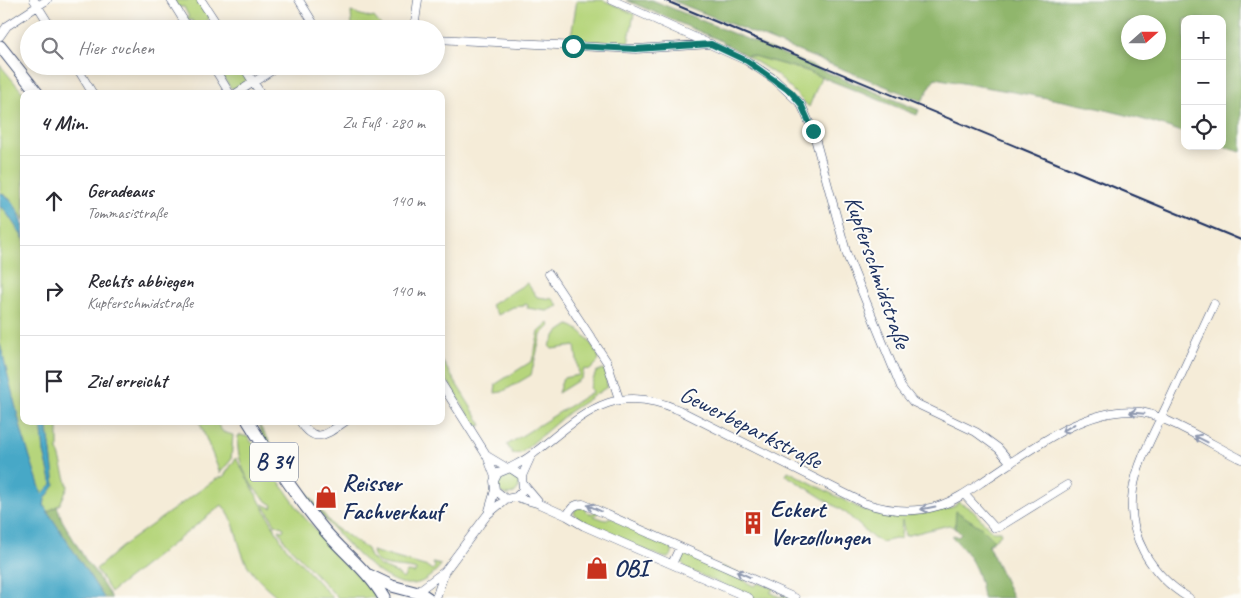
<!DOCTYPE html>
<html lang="de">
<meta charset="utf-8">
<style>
body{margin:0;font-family:Caveat,sans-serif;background:#f2f2f3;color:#2b2b33}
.controls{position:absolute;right:15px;top:15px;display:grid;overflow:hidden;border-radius:10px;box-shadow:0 2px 12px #0003}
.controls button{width:45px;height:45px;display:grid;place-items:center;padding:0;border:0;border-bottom:1px solid #e1e1e2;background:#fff;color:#2b2b33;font:25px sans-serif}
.compass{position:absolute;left:1121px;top:15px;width:45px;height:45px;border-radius:50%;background:#fff;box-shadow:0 2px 12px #0003;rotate:69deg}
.stop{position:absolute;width:15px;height:15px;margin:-11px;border:4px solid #0f766e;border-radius:50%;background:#fff}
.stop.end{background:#0f766e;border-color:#fff;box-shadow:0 1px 5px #0008}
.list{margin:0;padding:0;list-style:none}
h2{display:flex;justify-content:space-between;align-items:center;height:65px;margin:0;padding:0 20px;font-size:21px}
h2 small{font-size:16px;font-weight:400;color:#7c7c81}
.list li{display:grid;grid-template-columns:32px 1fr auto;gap:15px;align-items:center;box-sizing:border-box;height:90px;padding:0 20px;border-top:1px solid #e1e1e2}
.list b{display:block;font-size:19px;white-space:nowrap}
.list p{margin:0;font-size:16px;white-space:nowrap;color:#7c7c81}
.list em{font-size:16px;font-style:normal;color:#7c7c81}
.icon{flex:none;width:28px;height:28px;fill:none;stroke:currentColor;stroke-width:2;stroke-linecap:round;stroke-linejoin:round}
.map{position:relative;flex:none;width:1241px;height:598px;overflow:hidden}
.search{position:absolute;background:#fff;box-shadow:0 2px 12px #0003;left:20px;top:20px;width:425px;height:55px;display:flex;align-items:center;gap:12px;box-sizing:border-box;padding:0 18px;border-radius:28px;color:#7c7c81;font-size:19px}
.panel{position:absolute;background:#fff;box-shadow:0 2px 12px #0003;left:20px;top:90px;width:425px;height:335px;border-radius:10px}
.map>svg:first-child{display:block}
</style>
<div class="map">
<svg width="1241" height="598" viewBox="0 0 1241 598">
<rect width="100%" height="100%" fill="#fdfcf7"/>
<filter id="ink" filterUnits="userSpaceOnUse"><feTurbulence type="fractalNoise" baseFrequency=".02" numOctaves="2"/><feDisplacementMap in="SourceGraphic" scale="10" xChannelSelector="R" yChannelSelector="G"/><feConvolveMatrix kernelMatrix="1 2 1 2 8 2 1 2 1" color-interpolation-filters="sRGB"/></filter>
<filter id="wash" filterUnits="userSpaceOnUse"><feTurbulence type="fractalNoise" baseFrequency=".0096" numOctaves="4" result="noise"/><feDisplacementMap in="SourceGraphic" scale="20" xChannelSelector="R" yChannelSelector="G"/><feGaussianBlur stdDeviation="1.12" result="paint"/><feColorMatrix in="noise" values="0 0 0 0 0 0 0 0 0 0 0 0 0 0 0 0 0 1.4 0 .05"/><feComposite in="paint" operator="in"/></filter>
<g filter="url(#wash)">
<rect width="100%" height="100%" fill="#f5ecd8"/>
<path fill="#b6d57c" stroke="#68826d" d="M173,0h26l12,19h-5l6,10h-15l-5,-9h-6l-1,-2 4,-1 -5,-10h-6z
M577,0h26l31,14 -6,30 -58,-2z
M351,12l20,6 3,-1 10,12h-30l-2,-3z
M749,55l55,15 17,7 -12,30 -32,-32 -30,-19z
M0,65l24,29v126l-14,-21 -10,-7z
M215,66h26l6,14 -13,9 -4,-2z
M0,207l4,1 20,31v182h17l3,31 8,32 -10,10 -19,-58 -23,-92z
M527,283l10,14 16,2 6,7 -12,5 -20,-3 1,-3 -3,-1 -1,2 -11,1 -15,8 -7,-10z
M549,323l1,3 -9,9 -10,40 -29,17 -7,1 1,-9 36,-23 7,-29z
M569,325c15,5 23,20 30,32l-1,5 -8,8 -6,-1 -2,9 -24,15 5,-15 16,-3 -4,-29 -23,3 -3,-3 8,-13z
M441,359l41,66 -6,2 -35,-56z
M602,369l4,2 1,16 -38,25 -48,41 -8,1 -6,-9 85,-53 -2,-4 6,-16z
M47,421h11v29l10,37 -8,17 -12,8 -4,-6 1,-7 10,-14z
M199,421h16l8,11 10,3 -2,25 -11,13z
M259,425l26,40 48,61 34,23 3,8 10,9 17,7 6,6 4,-7 8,1 1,-3c-13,-5 -42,1 -44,-19l56,16 4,3 3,-3 -2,-4 8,2c-9,11 -20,21 -35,19 -41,-4 -110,-100 -132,-133 -5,-7 -15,-18 -15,-26z
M241,435l7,2 56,80 75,81h-41l-52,-55 -7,-13 4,1 1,-3 -9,-4 -12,-20 9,4 1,-3c-22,-12 -38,-44 -35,-69z
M236,458l48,87 49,53h-54c-14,-12 -28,-23 -35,-40 -8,-19 -8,-38 -22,-53l-111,87 -15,-23 29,-25 91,-65 8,-3z
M788,471l75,39 43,6 36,-6 11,-3 6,-5 13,8 20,21h8l1,3 -7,6 -12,-12 -28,-4 1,4 -6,-3 -44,11 -3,-16 -1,18 -20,4 -8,-4 -27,-25 -60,-38z
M497 484a11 11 0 1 1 22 0a11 11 0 1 1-22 0Z
M588,507l-4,3 7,4 5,-3 3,1 -5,4 11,4 5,-3 40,18 -4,3 11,5 5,-3 11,10 -2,6 -4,2 -8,-2 -78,-34 -7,-9 2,-5z
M685,553l25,8 -4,3 11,5 5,-3 26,12 -4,3 10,5 5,-3 15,6 -4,3 10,5 5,-3 6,4h-38l-66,-29 -7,-9z"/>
<path fill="#90b66c" stroke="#567265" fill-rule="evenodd" d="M626,0h26l267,110 -2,5 -113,-45 -55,-15 -2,1 -28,-16z
M671,0h570v152l-19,-6v-127h-37v114c-80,-29 -167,-39 -250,-55l-13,23zM1158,22v30h-30v-30z
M57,506l5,14 26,44c8,7 16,24 24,34h-8l-56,-86z
M956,511l26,17 12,12 -6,5 25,53h-30c-3,-25 -11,-42 -30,-60v-3l5,2 3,-3 -6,-6z"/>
<path fill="#47a8c7" stroke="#316c92" d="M0,192c18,12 24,27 24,47l-20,-30 -4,-2z
M0,344l23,92 19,58 10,-10 -8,-32 -3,-31h6l8,64 -10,14 -1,7 60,92h-104z"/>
</g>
<g filter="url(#ink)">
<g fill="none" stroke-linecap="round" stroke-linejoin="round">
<defs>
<path id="minor" d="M34,0l18,29
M171,0l18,29
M201,0l19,29
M299,0l18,29
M612,0l135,61 27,18 27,25 12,27 34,124 54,132 12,15 63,30 22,16 13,15
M414,29l4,-29
M0,36l7,-10 40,-26
M436,39l200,10 75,-5
M76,66l17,28
M213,66l17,28
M243,66l18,28
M235,94l44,-28
M549,274l58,88 12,37
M441,383l46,73 8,21
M300,421c16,25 26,13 46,0
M487,456l20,12
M510,468c7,-4 16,-8 23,-14 49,-38 79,-74 146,-44l185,93c24,8 50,10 74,3 17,-5 32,-16 47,-26 43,-28 102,-76 156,-68 28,5 73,34 100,47
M522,476l9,-20
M524,485l16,19
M964,494l31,34 4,-1 68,-42
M516,497l24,7 27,12
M488,514l7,-24 -1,-9 4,-8 12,-5 12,8 1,14 -7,7 -10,2 -11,-9
M672,564l8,-17
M417,592l28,-21 42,-56 19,-16
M436,598l8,-24
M749,598l-165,-72 -17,-10c4,-8 7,-12 16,-12l212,94
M1189,598c-38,-23 -63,-63 -56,-108 4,-28 24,-63 36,-89 15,-32 30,-65 45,-97"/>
<path id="primary" d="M0,46l38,48
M248,421c24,39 48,76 78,111 19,22 43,40 58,66
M369,575l23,11 30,8 6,4"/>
</defs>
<use href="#minor" stroke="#3c4b70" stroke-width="9"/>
<use href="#primary" stroke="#3c4b70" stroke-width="13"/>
<use href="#minor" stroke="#fff" stroke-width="8"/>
<use href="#primary" stroke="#fff" stroke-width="11"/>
<path stroke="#1b2f5e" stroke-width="2" d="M664,0l577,240"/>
</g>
<defs><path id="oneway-shaft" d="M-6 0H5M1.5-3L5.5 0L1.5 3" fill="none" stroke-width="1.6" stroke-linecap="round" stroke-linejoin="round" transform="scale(1.25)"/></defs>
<g stroke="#8d97ae">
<use href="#oneway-shaft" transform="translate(1137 413) rotate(-175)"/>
<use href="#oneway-shaft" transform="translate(1068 428) rotate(149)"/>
<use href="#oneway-shaft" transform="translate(1201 439) rotate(-153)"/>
<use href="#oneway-shaft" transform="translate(594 508) rotate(-156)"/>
<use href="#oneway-shaft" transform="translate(928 508) rotate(169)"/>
<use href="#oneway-shaft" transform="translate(743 574) rotate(-156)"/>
</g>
</g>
<g fill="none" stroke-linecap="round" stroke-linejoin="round" filter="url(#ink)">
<path stroke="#0f766e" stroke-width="6" d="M573,46l63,3 75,-5 36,17 44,31 10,12 12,27"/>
</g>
<defs>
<symbol id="shop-bare" viewBox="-9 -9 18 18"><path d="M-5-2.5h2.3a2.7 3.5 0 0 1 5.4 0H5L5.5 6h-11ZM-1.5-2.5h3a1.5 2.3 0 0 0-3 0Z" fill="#c8321e" stroke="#fdfcf7" stroke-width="2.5" paint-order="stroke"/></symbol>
<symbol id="building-bare" viewBox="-9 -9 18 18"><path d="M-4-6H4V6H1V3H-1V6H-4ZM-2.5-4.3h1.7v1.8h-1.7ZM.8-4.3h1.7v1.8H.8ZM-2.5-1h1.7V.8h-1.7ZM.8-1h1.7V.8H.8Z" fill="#c8321e" stroke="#fdfcf7" stroke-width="2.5" paint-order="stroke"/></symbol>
</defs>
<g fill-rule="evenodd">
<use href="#shop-bare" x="310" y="481" width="32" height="32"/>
<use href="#building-bare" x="737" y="507" width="32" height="32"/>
<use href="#shop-bare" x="581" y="552" width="32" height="32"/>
</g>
<g text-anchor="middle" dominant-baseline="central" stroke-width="4" stroke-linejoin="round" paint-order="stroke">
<rect fill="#fdfcf7" stroke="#5f6c8c" stroke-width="1" x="250" y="442.5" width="48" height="39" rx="4"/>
<g font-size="22" font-weight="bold" fill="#1b2f5e">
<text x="274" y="462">B 34</text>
</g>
<g font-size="24" fill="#1b2f5e" stroke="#fdfcf7">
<text transform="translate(878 272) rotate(71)">Kupferschmidstraße</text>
<text transform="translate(751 427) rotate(27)">Gewerbeparkstraße</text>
</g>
<g font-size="24" font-weight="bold" fill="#1b2f5e" stroke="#fdfcf7" text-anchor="start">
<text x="342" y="483">Reisser<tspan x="342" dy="28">Fachverkauf</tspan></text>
<text x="770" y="509">Eckert<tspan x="770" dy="28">Verzollungen</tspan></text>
<text x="614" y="568">OBI</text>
</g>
</g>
</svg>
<div class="controls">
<button>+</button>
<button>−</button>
<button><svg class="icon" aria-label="locate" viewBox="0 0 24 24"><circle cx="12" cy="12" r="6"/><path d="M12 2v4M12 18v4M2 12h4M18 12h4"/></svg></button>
</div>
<svg class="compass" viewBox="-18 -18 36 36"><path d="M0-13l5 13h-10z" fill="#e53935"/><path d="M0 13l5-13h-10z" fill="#7c7c81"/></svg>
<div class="stop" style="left:573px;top:46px"></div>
<div class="stop end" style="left:813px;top:131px"></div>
<div class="search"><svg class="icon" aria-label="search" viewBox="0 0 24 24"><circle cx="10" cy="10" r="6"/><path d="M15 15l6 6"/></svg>Hier suchen</div>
<section class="panel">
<h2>4 Min.<small>Zu Fuß · 280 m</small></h2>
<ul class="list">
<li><svg class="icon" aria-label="ahead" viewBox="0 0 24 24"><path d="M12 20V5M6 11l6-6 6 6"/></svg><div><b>Geradeaus</b><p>Tommasistraße</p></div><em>140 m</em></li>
<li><svg class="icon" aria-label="right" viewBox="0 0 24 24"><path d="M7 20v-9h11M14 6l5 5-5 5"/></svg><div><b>Rechts abbiegen</b><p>Kupferschmidstraße</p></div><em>140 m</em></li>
<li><svg class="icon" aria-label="arrive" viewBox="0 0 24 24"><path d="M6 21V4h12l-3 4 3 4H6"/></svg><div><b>Ziel erreicht</b></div></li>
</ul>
</section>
</div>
